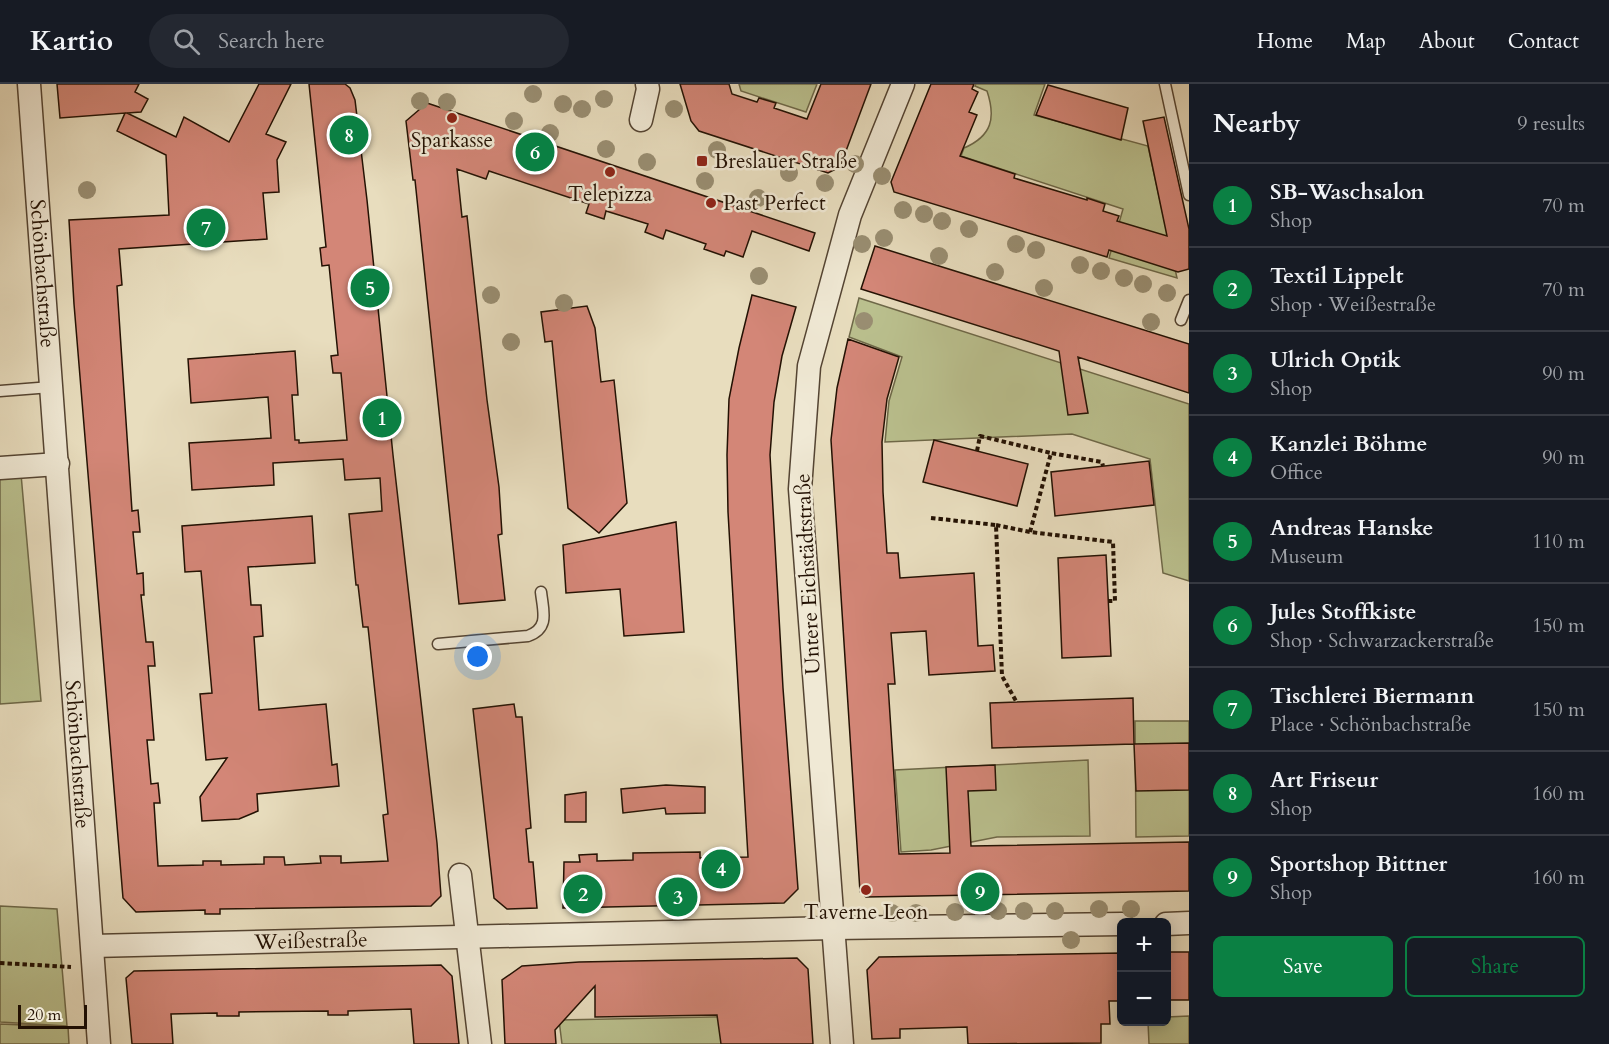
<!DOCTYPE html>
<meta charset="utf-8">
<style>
body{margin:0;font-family:Cardo,serif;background:#242831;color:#f1f3f6}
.controls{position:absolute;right:18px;bottom:18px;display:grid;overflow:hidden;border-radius:9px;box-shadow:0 3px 15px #0003}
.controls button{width:54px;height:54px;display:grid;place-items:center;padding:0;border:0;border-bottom:2px solid #363941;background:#171b24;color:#f1f3f6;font:30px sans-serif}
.scale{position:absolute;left:18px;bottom:15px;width:69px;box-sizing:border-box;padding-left:6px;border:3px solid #231103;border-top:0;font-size:16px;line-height:21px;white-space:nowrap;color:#231103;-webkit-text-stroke:4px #f0e9d5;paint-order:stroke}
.you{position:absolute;left:478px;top:573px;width:21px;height:21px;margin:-15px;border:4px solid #fff;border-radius:50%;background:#1a73e8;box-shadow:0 0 0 9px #1a73e833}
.badge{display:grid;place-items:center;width:39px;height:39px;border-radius:50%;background:#0b8043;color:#fff;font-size:20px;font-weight:700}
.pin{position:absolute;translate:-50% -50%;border:3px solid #fff;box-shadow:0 2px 6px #0006}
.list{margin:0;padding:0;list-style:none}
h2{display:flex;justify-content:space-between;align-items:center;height:78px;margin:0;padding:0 24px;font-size:26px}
h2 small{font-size:20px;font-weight:400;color:#9ea1a6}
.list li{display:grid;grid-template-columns:39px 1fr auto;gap:18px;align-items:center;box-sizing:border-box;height:84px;padding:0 24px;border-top:2px solid #363941}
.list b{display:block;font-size:22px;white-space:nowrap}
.list p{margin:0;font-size:20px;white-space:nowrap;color:#9ea1a6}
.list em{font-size:20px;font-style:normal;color:#9ea1a6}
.actions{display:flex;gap:12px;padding:18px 24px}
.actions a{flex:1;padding:14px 0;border:2px solid #0b8043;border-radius:9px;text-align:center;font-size:21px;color:#0b8043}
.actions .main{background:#0b8043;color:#fff}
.icon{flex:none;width:33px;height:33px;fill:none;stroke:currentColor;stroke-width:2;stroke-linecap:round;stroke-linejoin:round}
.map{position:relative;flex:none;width:1189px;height:960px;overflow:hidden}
header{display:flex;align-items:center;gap:36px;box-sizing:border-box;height:84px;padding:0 30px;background:#171b24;border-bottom:2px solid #363941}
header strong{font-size:28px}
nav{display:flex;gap:33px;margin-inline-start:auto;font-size:21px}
.search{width:420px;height:54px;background:#242831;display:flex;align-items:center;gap:15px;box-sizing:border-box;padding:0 21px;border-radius:33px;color:#9ea1a6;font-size:22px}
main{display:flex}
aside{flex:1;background:#171b24}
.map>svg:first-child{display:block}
</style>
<header>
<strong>Kartio</strong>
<div class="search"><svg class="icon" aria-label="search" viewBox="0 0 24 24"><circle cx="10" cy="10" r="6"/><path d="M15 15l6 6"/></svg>Search here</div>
<nav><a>Home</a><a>Map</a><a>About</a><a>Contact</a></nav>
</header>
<main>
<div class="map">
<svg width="1189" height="960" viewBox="0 0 1189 960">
<rect width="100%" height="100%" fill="#e8ddbe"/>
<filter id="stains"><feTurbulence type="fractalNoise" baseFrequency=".00333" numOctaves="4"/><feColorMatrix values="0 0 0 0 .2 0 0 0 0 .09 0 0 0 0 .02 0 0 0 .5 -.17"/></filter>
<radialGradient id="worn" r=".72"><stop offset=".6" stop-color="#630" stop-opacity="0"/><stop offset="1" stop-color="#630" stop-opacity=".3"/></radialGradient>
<path fill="#bac08e" stroke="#6e6848" stroke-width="1.5" d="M739,0h78l-11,28 -65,-21z
M976,0h69l-11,31 114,31 29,132 -68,-20 14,-49 -162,-53 3,-8c28,-12 32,-30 23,-57l-12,-5z
M859,214l330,106v177l-26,-8 -13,-114 -78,-25 -187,8 4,-41 13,-44 -53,-20z
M21,390l20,227 -41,3v-228z
M1135,637h54v115l-53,1z
M1088,676l2,76 -93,1 -66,13 -30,2 -6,-82z
M0,822l57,3 10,117 -67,-4z
M762,932l2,28h-202l-3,-24z
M1189,932v28h-40l-1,-22h18l1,-5z
M0,940l68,3 1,17h-69z"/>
<path fill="#d38677" stroke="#231103" stroke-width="1.5" d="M57,0h82l-4,8 13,7 -7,13 -14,1 49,24 8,-20 45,25 30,-58h32l-25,50 20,8 -9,18 2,32 -16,1 4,46 -148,10 3,36 -5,1 15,225 6,-1 2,22h-7l4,42 6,-1 1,22h-3l5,47h7l2,24h-7l6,74h-7l4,44 7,-1 2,20h-6l4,63 45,-1v-4h18v4l43,-1v-7h20l1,8 36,-2 -1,-7h21v7l47,-2 -5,-46 5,-1 -20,-187h-5l-5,-42h-2l-7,-71 33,-3 -2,-33 -35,2 -2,-21 -70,4 1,22 -82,5 -3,-47 82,-5 -3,-41 -77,6 -3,-44 107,-8 3,44h-6l3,45h4v3l48,-3 -6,-67h-8l-2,-17 7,-1 -9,-90 -7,1 -2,-18 6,-1 -17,-163h36l5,4 5,12 12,100 26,255 44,388 4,53 -10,10 -211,3v5h-15v-4l-69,2 -13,-14 -49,-594 -5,-84 100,-5 -3,-60 -49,-24 8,-18 -65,5z
M680,0h49l3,10 25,8 2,-4 17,5 -2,5 33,11 14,-35h50l-31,83 -12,6 -129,-42 -8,-10z
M931,0h43l-2,5 6,3 -9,20 8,3 -17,41 55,18 -1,4 73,22v-2l18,6 -2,7 16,5 -2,5 50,15 -24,-115 21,-4 25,112v40l-11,3 -69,-22 -2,7 -213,-65 -3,-10z
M1048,1l80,23 -7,32 -85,-25z
M427,19l388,130 -6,18 -57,-20 -9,26 -17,-6 -2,5 -20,-7 2,-5 -40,-14 -3,9 -18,-7 3,-8 -42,-13 -2,8 -18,-6 3,-9 -100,-33 -3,8 -29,-10 5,48 5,-1 20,184 12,87 3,47 -4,1 7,65 -46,4 -44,-424h-2l-7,-59z
M875,162l314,98v49l-111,-36 10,56 -20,2 -9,-64 -198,-62z
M752,211l44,12 -14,49 -8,46 -4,53 13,233 15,201 -14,14 -221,5 1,-46h16l-1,-7 18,-1v7l36,-1v-7l67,-1v6l48,-1 -20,-345 -1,-57 2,-56 10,-51z
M587,222l8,22 6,54 13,-2 13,123 -28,30 -31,-25 -16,-167 -7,1 -4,-30z
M848,255l51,18 -12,42 -5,43 1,50 4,61h11l2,25 74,-5 4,73 15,-1 2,26 -66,4 -3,-44 -35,2 4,51h-7l11,170 51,-1 -4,-86 49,-2 1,25 -28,1 3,55 218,-4v49l-323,6 -6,-5 -29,-452 6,-52z
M934,356l94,24 -11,42 -94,-24z
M1149,377l5,44 -99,11 -4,-44z
M312,432l3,47 -67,4 3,38h10l2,31 -9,1 5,73 67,-6 6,61 5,-1 2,22 -82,8 1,17 -19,8 -37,2 -2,-24 27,-39 -21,2 -6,-66 12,-1 -11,-122 -16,1 -3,-46z
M676,438l8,110 -60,4 -4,-47 -54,4 -3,-48z
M1106,471l5,101 -49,2 -4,-100z
M1133,614l1,46 -142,4 -2,-45z
M514,620l2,13h6l9,111 -5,1 3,33h4l4,46 -30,1 -13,-11 -21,-189z
M1189,659v47l-53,1 -2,-47z
M666,701l39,2v26l-39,1 -1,-6 -42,5 -2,-24z
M586,708v30h-21v-27z
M1167,868h22v48h-22z
M1122,869v48h-13l1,23h-9v19l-133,1 -1,-17 -67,2v9l-28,1 -5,-69 12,-13z
M797,874l11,11 5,75h-92l-4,-29 -122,2v-31l-40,44 1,14h-51l-3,-64 20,-14 57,-4z
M441,881l11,11 7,68h-45l-3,-35 -63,2v4h-20v-4l-89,1v4h-22v-3l-46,1 2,30h-41l-6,-66 8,-7z"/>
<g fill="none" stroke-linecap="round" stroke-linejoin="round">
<defs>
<path id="lane" d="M1165,0l24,111
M1181,236l8,-20
M0,307l51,-4
M438,560l90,-8c22,-8 15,-25 13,-44"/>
<g id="street">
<path id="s1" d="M29,0l70,960"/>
<path d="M641,36l7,-31 -1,-5"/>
<path d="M0,384l58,-4"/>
<path d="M460,791l20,169"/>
<path d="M1166,840l23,-1"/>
<path id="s2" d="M93,862l740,-18 289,-4"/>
<path d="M842,960l-42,-555 9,-123 41,-151 53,-131"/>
</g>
</defs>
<use href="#lane" stroke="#544432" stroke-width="13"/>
<use href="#street" stroke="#544432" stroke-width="25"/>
<path stroke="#231103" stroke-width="4" stroke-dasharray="4.5 3" stroke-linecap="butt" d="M977,367l3,-15 71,17
M931,434l65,7 6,151 14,25
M996,441l34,7 83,10 2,59h-7
M1030,448l21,-79 51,9 1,4
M0,879l71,4"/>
<use href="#lane" stroke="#f0e9d5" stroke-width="10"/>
<use href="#street" stroke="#f0e9d5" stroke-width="22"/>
</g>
<g fill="#998e72">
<circle cx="533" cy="10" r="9"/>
<circle cx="604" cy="15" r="9"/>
<circle cx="420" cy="17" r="9"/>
<circle cx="447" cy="18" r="9"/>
<circle cx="563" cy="20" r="9"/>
<circle cx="582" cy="25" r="9"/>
<circle cx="674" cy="25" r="9"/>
<circle cx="514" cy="37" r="9"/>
<circle cx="550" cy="49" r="9"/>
<circle cx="606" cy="65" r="9"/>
<circle cx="717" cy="66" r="9"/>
<circle cx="647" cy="78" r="9"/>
<circle cx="855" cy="80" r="9"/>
<circle cx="789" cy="89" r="9"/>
<circle cx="882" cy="92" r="9"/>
<circle cx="705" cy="97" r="9"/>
<circle cx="825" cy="99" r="9"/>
<circle cx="87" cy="106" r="9"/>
<circle cx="758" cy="114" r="9"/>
<circle cx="903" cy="126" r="9"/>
<circle cx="924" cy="130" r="9"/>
<circle cx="942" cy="137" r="9"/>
<circle cx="969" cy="145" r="9"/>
<circle cx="884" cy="154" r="9"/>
<circle cx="862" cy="160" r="9"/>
<circle cx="1016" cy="160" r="9"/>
<circle cx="1036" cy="166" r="9"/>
<circle cx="939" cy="172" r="9"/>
<circle cx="1080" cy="181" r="9"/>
<circle cx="1101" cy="187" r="9"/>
<circle cx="995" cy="188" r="9"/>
<circle cx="759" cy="192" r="9"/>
<circle cx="1124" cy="194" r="9"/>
<circle cx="1143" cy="200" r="9"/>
<circle cx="1044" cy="204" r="9"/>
<circle cx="1167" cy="209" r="9"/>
<circle cx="491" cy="211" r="9"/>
<circle cx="564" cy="219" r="9"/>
<circle cx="864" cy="237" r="9"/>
<circle cx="1151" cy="238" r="9"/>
<circle cx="511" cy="258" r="9"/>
<circle cx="1099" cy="825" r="9"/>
<circle cx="1131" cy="825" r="9"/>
<circle cx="998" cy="827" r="9"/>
<circle cx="1024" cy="827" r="9"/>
<circle cx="1055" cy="827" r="9"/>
<circle cx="955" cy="828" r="9"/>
<circle cx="892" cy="829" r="9"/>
<circle cx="916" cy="829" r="9"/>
<circle cx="1071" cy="856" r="9"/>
</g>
<g fill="#8f2418" stroke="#f0e9d5" stroke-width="2">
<circle cx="452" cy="34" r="6"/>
<rect x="696" y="71" width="12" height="12" rx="3"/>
<circle cx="610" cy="88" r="6"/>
<circle cx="711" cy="119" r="6"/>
<circle cx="866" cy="806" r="6"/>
</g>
<g text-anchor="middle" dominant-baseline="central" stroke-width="5" stroke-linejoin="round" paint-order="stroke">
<g font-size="21" fill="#231103" stroke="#f0e9d5">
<text x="452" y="56">Sparkasse</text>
<text x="714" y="77" text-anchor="start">Breslauer Straße</text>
<text x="610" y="110">Telepizza</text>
<text x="723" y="119" text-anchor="start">Past Perfect</text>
<text x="866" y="828">Taverne Leon</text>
</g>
<g font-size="21" fill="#231103" stroke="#f0e9d5">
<text stroke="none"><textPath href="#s1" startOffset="190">Schönbachstraße</textPath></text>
<text transform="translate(808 490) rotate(-93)">Untere Eichstädtstraße</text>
<text stroke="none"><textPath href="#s1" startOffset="672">Schönbachstraße</textPath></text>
<text stroke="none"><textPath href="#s2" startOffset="218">Weißestraße</textPath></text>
</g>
</g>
<rect width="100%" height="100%" filter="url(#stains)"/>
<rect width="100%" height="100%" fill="url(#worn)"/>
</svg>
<div class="controls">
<button>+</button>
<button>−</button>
</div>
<div class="scale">20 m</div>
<div class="you"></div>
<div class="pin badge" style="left:382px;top:334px">1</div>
<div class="pin badge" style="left:583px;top:810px">2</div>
<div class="pin badge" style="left:678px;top:813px">3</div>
<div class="pin badge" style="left:721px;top:785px">4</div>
<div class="pin badge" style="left:370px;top:204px">5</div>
<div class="pin badge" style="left:535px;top:68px">6</div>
<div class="pin badge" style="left:206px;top:144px">7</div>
<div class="pin badge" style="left:349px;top:51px">8</div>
<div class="pin badge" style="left:980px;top:808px">9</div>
</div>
<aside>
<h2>Nearby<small>9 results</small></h2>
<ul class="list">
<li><span class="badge">1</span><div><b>SB-Waschsalon</b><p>Shop</p></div><em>70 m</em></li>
<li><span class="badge">2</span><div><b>Textil Lippelt</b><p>Shop · Weißestraße</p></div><em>70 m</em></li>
<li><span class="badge">3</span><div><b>Ulrich Optik</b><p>Shop</p></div><em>90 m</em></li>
<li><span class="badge">4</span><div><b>Kanzlei Böhme</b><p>Office</p></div><em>90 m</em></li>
<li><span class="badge">5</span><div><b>Andreas Hanske</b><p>Museum</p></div><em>110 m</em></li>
<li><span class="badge">6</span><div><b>Jules Stoffkiste</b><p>Shop · Schwarzackerstraße</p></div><em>150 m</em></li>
<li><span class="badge">7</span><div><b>Tischlerei Biermann</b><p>Place · Schönbachstraße</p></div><em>150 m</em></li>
<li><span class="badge">8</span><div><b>Art Friseur</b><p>Shop</p></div><em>160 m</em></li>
<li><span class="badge">9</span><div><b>Sportshop Bittner</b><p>Shop</p></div><em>160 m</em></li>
</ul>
<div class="actions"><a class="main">Save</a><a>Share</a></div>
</aside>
</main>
